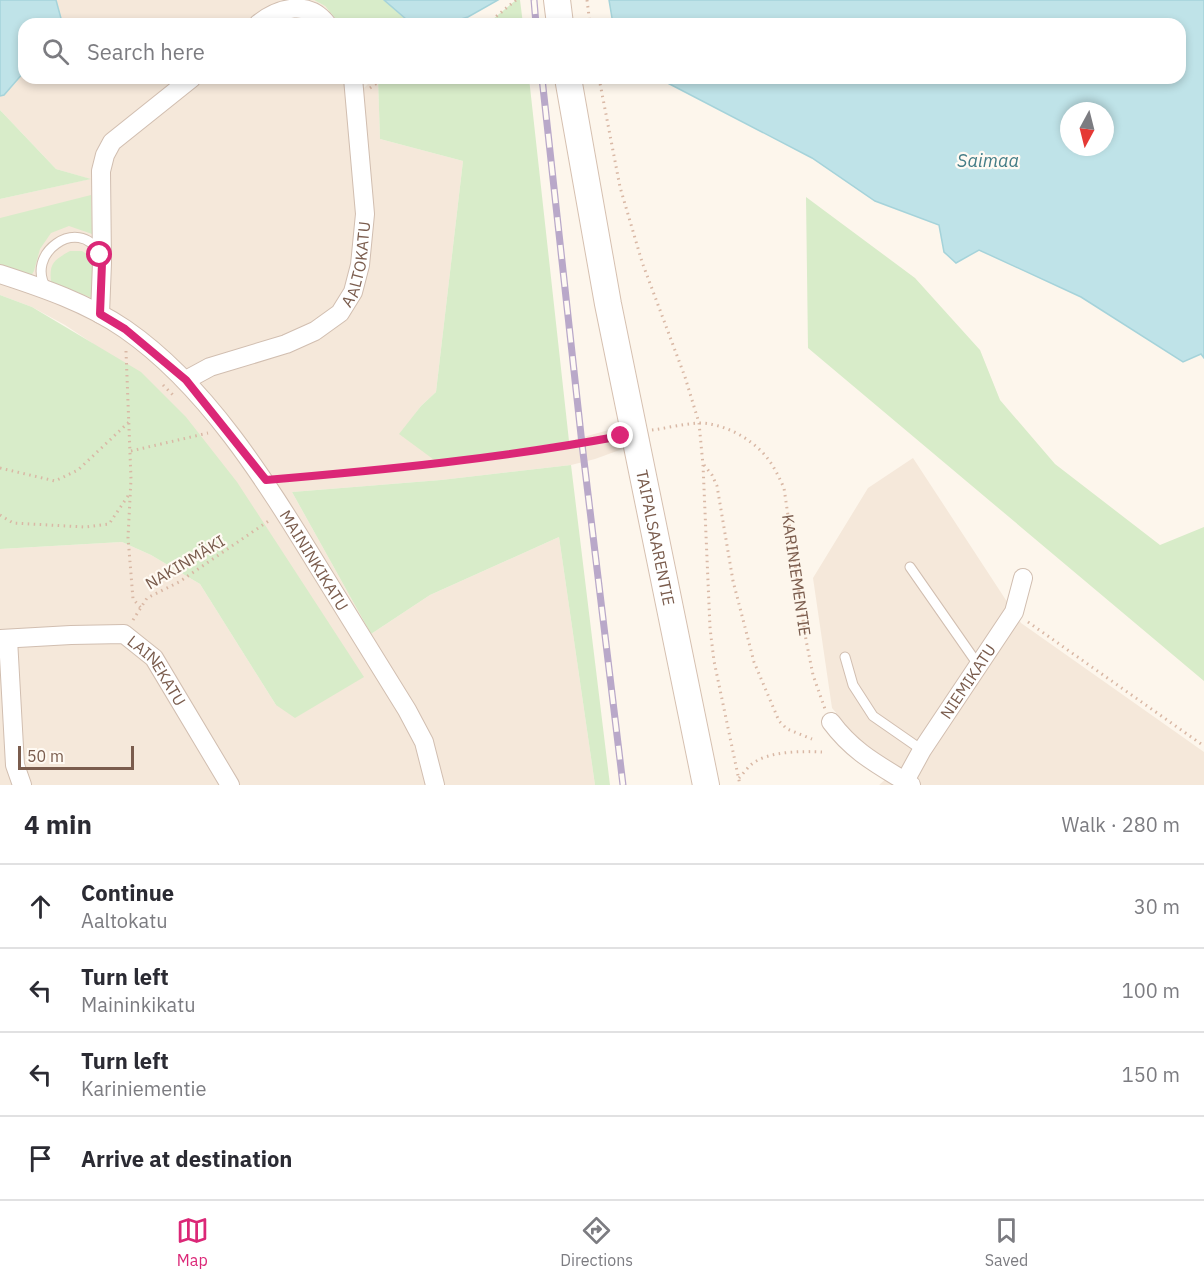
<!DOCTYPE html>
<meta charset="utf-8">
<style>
body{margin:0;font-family:"IBM Plex Sans",sans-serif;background:#f7f7f7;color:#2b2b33}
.compass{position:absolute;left:1060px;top:102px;width:54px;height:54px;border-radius:50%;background:#fff;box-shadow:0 3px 9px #0003;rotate:187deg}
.scale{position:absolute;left:18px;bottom:15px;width:116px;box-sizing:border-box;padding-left:6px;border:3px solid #7a5c4d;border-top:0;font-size:16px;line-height:21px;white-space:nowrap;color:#7a5c4d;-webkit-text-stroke:4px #fffaf3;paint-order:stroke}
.stop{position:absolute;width:18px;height:18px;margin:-14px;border:4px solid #db2777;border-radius:50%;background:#fff}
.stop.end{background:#db2777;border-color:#fff;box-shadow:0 2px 6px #0008}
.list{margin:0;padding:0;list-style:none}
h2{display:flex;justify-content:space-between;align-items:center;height:78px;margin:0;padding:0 24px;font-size:26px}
h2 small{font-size:20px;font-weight:400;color:#7c7c81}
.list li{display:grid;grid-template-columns:39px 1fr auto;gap:18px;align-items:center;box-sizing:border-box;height:84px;padding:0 24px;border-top:2px solid #e1e1e2}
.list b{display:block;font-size:22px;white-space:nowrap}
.list p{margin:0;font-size:20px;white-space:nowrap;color:#7c7c81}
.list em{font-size:20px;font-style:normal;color:#7c7c81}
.icon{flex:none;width:33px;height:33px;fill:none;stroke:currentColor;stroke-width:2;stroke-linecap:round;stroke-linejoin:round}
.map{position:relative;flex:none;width:1204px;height:785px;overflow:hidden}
.search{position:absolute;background:#fff;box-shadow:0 3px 9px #0003;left:18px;right:18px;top:18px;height:66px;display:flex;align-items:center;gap:15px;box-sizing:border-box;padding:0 21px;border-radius:18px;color:#7c7c81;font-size:22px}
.sheet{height:414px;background:#fff}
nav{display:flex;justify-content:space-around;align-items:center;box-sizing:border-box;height:84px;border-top:2px solid #e1e1e2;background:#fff;font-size:16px;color:#7c7c81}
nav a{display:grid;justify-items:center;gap:3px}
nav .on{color:#db2777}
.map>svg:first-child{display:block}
</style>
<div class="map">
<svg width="1204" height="785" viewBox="0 0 1204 785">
<rect width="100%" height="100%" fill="#fdf6ec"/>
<path fill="#f5e8da" d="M56,0h258l11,6 15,18h-278z
M24,72v6h337l3,10 10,-10h4l2,61 83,22 -27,231 -15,14 -21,28 169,7 76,-21 5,19 -55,20 -24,6 -130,15 -149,12 79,142 59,-39 129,-58 36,248h-595v-236l122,-7 29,13 49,29 76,121 69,-56 -73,-112 -180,-194 -27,-18 -33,-18 -32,-12v-96l90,-20 -34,-10 -56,-59v-14l4,-1z
M913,458l108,165 183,129v33h-325l20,-18 -34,-20 -33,-39 -19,-130 55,-90z"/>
<path fill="#d8ecc9" d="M314,0h70l22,19 33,1 -5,4h-94l-15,-18z
M516,0h4l3,24h-36z
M384,78h145l40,363 -132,21 -38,-28 22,-28 15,-14 27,-231 -83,-22 -2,-60z
M0,110l56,59 35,10 -91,20z
M91,195l1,39 -23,-8 -18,7 -11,16 -6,22 -3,5 -31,-12v-46z
M806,197l109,81 65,72 20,50 55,64 105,81 44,-18v154l-396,-333z
M70,251h12l10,6 3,19 -3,22 -41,-16c-2,-19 3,-22 19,-31z
M0,295l32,12 109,65 45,45 51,65 127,195 -69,41 -19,-13 -76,-121 -49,-29 -29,-13 -122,7z
M571,465l39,320h-15l-36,-248 -129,58 -59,39 -79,-142 149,-12z"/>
<path fill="#bfe3e8" stroke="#a5d3da" stroke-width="1.5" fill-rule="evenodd" d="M0,0h56l6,22v2h-38v48l-20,23 -4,1z
M384,0h114l-30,17 -14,4 -48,-2z
M609,0h595v358l-3,-4 -18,8 -102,-65 -102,-47 -23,13 -12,-11 -5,-27 -64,-24 -63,-43 -154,-80h522v-54h-567zM1069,111h36v36h-36z"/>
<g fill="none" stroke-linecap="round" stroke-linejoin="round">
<defs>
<path id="lane" d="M47,289c-24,-35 32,-74 52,-36
M910,567l69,99
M845,657l8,28 20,31 49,34"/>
<g id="street">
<path d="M258,24c21,-17 51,-24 69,0"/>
<path id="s2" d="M0,274c43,14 87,29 125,55 81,56 140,151 191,234 30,49 61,98 91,147l17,32 11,43"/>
<path d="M100,314l2,-51 -1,-92 4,-16 7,-13 80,-64"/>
<path id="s3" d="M186,380l24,-13 76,-23 29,-13 25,-18 13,-21 7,-27 5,-51 -12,-136"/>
<path id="s4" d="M0,639l71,-4 53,-1 30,24 76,127"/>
<path d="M8,639l7,126 7,20"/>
<path d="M831,722c23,31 48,43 80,63"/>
<path id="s5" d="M905,781l17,-31 92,-138 9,-34"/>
</g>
<g id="secondary">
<path d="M557,0l3,24"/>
<path id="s6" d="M568,78l40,226 98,481"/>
</g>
</defs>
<use href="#lane" stroke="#d1beb0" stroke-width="11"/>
<use href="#street" stroke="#d1beb0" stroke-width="20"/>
<use href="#secondary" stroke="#d6c0b0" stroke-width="28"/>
<g stroke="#d9b8a5" stroke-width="3" stroke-dasharray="1.5 4.5" stroke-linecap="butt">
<path d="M587,0l3,24"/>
<path d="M487,24l29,-24"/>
<path d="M599,78l21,109 22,75 43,115 14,46 4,42 7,163 4,33 26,124"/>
<path d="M370,88l14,-10"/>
<path d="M126,351l5,128 -3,58 5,62 8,9"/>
<path d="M163,385l12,12"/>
<path id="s1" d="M652,430c15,-2 31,-6 47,-7 22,0 48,13 63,29 10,10 16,23 22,36l22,152 7,35 12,34"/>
<path d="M131,451l77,-18"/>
<path d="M704,465l8,10 5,11 16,95 21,81 25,59 8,8 25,10"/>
<path d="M0,468l55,13 23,-11 52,-49"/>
<path d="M280,479c113,-10 225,-21 336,-42"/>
<path d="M0,515l13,8 72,4 24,-3 21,-31"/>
<path d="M133,620l14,-22 32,-16 91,-62"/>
<path d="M1028,622l176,124"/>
<path d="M739,778c4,-4 8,-10 13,-14 16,-13 50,-13 70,-12"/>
</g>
<use href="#lane" stroke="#fff" stroke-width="9"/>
<use href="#street" stroke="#fff" stroke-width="18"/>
<use href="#secondary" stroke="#fff" stroke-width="26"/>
<defs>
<path id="rail" d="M534,0l2,24
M542,78l40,366 41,341"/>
</defs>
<use href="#rail" stroke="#b9a8c9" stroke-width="7"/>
<use href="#rail" stroke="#fffaf3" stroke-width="4.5" stroke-dasharray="14" stroke-linecap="butt"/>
</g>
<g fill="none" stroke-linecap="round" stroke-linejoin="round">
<path stroke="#db2777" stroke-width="8" d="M100,255l2,8 -2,51 25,15 61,51 80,100c119,-10 237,-22 355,-44"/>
</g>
<g text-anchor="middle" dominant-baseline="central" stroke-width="4.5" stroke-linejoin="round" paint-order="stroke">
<g font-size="16" fill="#7a5c4d" stroke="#fffaf3">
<text stroke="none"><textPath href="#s3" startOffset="222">AALTOKATU</textPath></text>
<text stroke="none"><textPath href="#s6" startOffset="468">TAIPALSAARENTIE</textPath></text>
<text stroke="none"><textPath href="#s2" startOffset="438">MAININKIKATU</textPath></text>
<text transform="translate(185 562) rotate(-31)">NAKINMÄKI</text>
<text stroke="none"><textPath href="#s1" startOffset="249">KARINIEMENTIE</textPath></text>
<text stroke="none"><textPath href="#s4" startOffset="174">LAINEKATU</textPath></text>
<text stroke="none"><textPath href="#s5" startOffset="118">NIEMIKATU</textPath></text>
</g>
<g font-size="18" font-style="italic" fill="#437c86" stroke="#fffaf3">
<text x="988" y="160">Saimaa</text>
</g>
</g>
</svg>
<svg class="compass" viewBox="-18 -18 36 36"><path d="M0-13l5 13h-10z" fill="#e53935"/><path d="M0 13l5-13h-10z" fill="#7c7c81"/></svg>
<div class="scale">50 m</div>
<div class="stop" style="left:100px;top:255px"></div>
<div class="stop end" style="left:621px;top:436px"></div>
<div class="search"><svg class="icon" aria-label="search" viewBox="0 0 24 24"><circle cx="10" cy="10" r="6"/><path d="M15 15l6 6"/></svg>Search here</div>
</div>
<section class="sheet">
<h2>4 min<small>Walk · 280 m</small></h2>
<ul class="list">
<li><svg class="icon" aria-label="ahead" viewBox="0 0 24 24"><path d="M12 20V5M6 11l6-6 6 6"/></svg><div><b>Continue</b><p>Aaltokatu</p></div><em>30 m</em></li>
<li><svg class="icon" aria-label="left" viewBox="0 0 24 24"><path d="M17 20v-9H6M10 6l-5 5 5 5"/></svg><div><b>Turn left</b><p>Maininkikatu</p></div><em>100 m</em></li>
<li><svg class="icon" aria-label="left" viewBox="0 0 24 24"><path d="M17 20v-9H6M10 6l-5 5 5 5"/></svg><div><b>Turn left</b><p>Kariniementie</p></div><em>150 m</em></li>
<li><svg class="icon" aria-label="arrive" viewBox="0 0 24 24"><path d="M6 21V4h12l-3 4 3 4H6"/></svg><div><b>Arrive at destination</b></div></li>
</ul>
</section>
<nav>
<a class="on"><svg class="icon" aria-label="map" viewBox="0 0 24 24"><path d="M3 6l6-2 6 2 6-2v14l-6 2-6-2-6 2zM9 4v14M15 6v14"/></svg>Map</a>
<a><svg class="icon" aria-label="directions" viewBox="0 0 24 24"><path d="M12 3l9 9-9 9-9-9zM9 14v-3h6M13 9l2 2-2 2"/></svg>Directions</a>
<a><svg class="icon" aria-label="saved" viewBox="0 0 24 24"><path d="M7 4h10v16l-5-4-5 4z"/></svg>Saved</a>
</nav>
